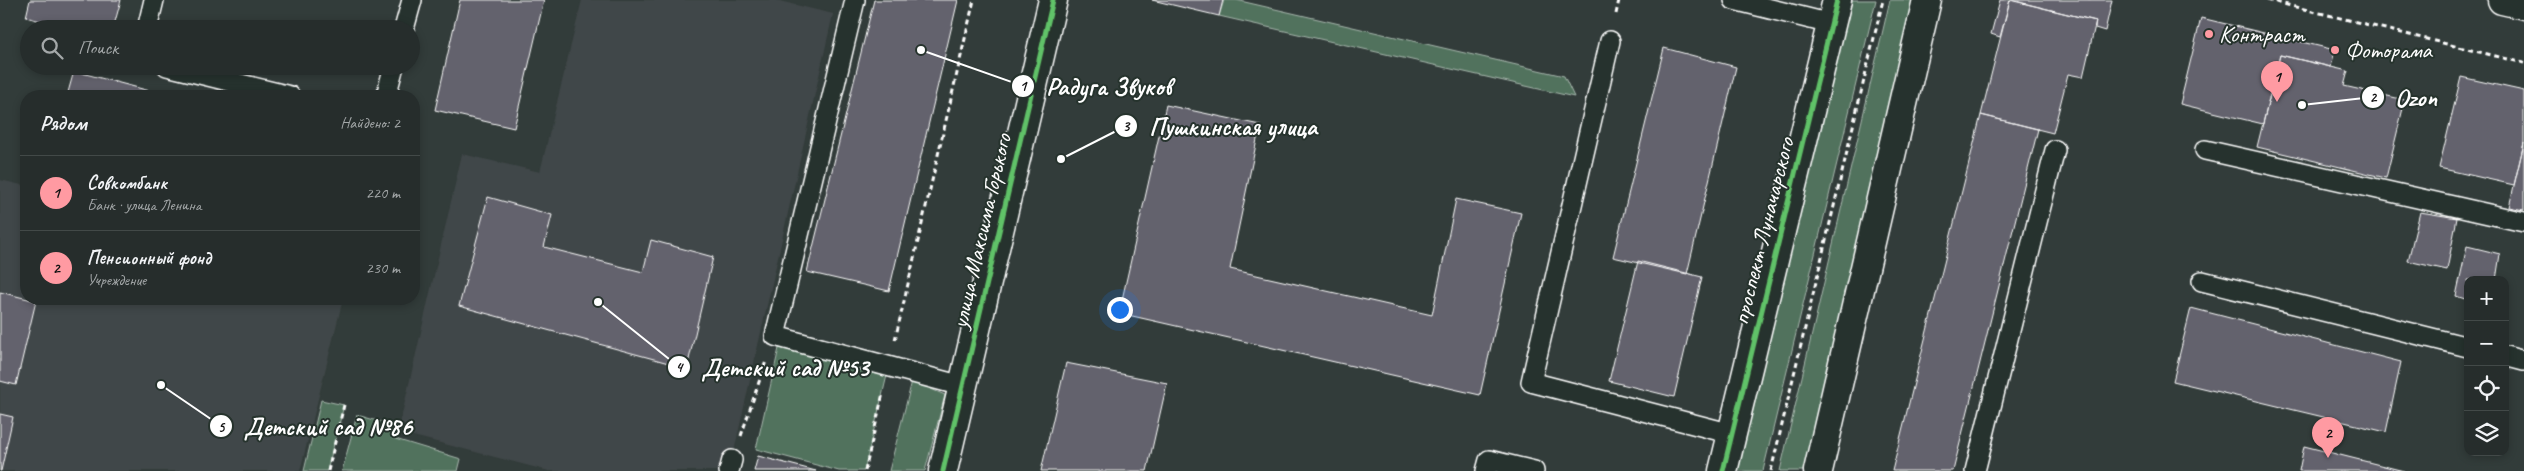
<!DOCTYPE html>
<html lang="ru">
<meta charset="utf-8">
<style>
body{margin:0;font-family:Caveat,sans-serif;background:#323938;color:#f1f3f6}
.controls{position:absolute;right:15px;bottom:15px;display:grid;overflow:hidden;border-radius:10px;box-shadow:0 2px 8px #0003}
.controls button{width:45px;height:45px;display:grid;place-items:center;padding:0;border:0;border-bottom:1px solid #424948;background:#262d2c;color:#f1f3f6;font:25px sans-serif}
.you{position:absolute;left:1119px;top:309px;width:18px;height:18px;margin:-12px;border:4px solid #fff;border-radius:50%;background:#1a73e8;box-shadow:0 0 0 8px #1a73e833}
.badge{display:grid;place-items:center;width:32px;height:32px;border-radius:50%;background:#ff9aa2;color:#111;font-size:16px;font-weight:700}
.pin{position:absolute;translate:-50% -41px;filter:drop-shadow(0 1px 2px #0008)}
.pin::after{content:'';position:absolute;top:26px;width:18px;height:15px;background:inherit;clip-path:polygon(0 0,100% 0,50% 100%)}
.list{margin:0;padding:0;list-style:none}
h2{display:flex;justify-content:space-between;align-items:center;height:65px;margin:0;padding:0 20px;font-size:21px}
h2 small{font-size:16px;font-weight:400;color:#a4a8a9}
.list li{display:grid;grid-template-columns:32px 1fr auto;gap:15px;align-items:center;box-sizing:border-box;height:75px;padding:0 20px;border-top:1px solid #424948}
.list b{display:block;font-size:19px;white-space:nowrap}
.list p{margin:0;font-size:16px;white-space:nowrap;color:#a4a8a9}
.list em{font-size:16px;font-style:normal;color:#a4a8a9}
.icon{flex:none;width:28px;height:28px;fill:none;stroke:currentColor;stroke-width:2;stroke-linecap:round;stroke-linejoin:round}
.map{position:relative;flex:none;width:2524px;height:471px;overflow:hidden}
.search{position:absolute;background:#262d2c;box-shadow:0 2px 8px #0003;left:20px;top:20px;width:400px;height:55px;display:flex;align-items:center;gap:12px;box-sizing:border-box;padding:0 18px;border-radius:28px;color:#a4a8a9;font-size:19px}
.panel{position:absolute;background:#262d2c;box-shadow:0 2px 8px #0003;left:20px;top:90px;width:400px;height:215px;border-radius:20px}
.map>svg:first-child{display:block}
</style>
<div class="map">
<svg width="2524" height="471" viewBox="0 0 2524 471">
<rect width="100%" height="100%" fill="#323c3a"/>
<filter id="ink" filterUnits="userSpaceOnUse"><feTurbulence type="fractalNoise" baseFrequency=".02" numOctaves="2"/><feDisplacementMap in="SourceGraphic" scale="10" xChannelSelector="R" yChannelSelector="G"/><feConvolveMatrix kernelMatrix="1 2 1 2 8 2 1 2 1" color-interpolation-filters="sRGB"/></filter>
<g filter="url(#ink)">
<path fill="#414749" d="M582,0h193l58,14 -101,446 -5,11h-178l-151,-39 64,-278 78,18z
M0,180l26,6v113h317l-43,172h-300z"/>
<path fill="#51725d" stroke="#a8b8ae" d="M1224,0h12l328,76 10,21 -355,-81z
M1851,0h25l-113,471h-27z
M1890,0h23l-109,471h-24z
M780,344l109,23 -25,104h-25l-83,-22z
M912,381l33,14 -20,76h-36z
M321,400l23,5 -17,66h-23z
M357,415l35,10v13l69,21 -3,12h-116z"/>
<path fill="#64626d" stroke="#fff" d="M30,0h91l-8,29h-44l-43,-12z
M460,0h84l-30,128 -79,-18z
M874,0h84l-69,291 -82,-19z
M1152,0h71l-4,16z
M2000,0h10l-10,37 -9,-3z
M2010,0l86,21 -13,56 -15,-3 -15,59 -72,-18z
M2011,0h101l-7,31 -10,-3 1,-7z
M2201,18l134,32 -4,17 -51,-12 -17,69 -83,-20z
M1664,48l72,19 -49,207 -74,-17z
M2280,55l68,16 -4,15 61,14 -19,78 -129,-31z
M74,71l95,25h-102z
M2461,77l63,14v52l-10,42 -75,-17z
M1166,105l94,20 -30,144 202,46 24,-116 65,14 -41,182 -361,-82z
M1981,115l57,14 -85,342h-61z
M2524,143v67l-15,-3z
M488,197l64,18 -8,32 99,25 8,-32 62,17 -26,111 -228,-62z
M2420,212l37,6 -10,52 -39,-9z
M2467,246l33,8 -4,26h-28v20l-12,-4z
M1638,261l64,16 -28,120 -65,-16z
M0,292l36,9 -20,84 -16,-4z
M2191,308l210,54 -15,70 -213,-51z
M1066,363l101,20 -20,88h-106z
M0,414l13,3 -12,54h-1z
M2304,446l100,25h-105z
M758,456l58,15h-62z"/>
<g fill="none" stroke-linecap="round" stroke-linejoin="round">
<defs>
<path id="service" d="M855,0l-80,336 187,50
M1734,0l97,24
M147,29l7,-29
M404,29l8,-29
M1610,41l-79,341 201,52
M167,66l123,30
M386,96l8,-30
M2205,150l319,72
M2202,281l266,66
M2505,356l19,5
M729,471l3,-11
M1486,471l3,-11 45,11
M1975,471l80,-321"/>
<path id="minor" d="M1723,471l114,-471
M1818,471l109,-471"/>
<path id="tertiary" d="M2502,0l22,5
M943,471l110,-471"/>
</defs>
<use href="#service" stroke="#fff" stroke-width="22"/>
<use href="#minor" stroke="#fff" stroke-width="31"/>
<use href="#tertiary" stroke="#fff" stroke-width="31"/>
<path stroke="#fff" stroke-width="3" stroke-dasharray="5 4" stroke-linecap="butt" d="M2267,0l257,63
M1616,14l3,-14
M895,340l79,-340
M741,436l25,-75
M328,471l16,-66
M865,471l18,-78
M1771,471l112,-471"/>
<use href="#service" stroke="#26332d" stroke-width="19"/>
<use href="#minor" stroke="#26332d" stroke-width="28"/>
<use href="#tertiary" stroke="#26332d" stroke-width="28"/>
<defs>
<path id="cycleway" d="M943,471l110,-471
M1723,471l114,-471"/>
</defs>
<use href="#cycleway" stroke="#26332d" stroke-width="8"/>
<use href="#cycleway" stroke="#61c268" stroke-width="5"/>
</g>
</g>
<g fill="#ff9aa2" stroke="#26332d" stroke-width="2">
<circle cx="2209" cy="34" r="5"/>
<circle cx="2335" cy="50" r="5"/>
</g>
<g text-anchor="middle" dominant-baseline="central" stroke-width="4" stroke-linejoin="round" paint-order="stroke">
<g font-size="24" fill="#fff" stroke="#26332d" text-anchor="start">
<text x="2219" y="34">Контраст</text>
<text x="2345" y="50">Фоторама</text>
</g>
<g font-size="24" fill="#fff" stroke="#26332d">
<text transform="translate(981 231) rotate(-77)">улица Максима Горького</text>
<text transform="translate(1763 231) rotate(-76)">проспект Луначарского</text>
</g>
</g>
<path fill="none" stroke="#fff" stroke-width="2" d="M921 50L1023 86M2302 105L2373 97M1061 159L1126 126M598 302L679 367M161 385L221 426"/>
<g fill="#fff" stroke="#26332d" stroke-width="2">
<circle cx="921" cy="50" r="5"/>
<circle cx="2302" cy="105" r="5"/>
<circle cx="1061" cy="159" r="5"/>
<circle cx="598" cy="302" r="5"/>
<circle cx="161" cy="385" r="5"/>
<circle cx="1023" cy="86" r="12"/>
<circle cx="2373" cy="97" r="12"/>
<circle cx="1126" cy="126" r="12"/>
<circle cx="679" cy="367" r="12"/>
<circle cx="221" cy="426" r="12"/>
</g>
<g font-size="15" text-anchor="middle" font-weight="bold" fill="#111">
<text x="1023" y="91">1</text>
<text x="2373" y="102">2</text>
<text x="1126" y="131">3</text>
<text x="679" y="372">4</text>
<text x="221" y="432">5</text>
</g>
<g font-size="25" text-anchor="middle" font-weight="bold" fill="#fff" stroke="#26332d" stroke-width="4" stroke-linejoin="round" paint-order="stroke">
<text x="1109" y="95">Радуга Звуков</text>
<text x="2416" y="106">Ozon</text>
<text x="1233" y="135">Пушкинская улица</text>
<text x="785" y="376">Детский сад №53</text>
<text x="328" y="435">Детский сад №86</text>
</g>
</svg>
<div class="controls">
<button>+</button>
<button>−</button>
<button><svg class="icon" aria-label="locate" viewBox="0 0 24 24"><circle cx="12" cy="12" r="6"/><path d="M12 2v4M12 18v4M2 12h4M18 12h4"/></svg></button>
<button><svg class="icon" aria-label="layers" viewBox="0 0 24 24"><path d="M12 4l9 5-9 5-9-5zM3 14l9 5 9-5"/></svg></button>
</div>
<div class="you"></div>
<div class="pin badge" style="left:2277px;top:102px">1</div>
<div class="pin badge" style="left:2328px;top:458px">2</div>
<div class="search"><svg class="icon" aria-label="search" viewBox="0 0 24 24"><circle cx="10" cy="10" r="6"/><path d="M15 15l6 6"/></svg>Поиск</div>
<section class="panel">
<h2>Рядом<small>Найдено: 2</small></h2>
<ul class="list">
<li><span class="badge">1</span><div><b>Совкомбанк</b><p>Банк · улица Ленина</p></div><em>220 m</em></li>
<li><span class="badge">2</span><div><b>Пенсионный фонд</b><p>Учреждение</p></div><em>230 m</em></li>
</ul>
</section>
</div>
